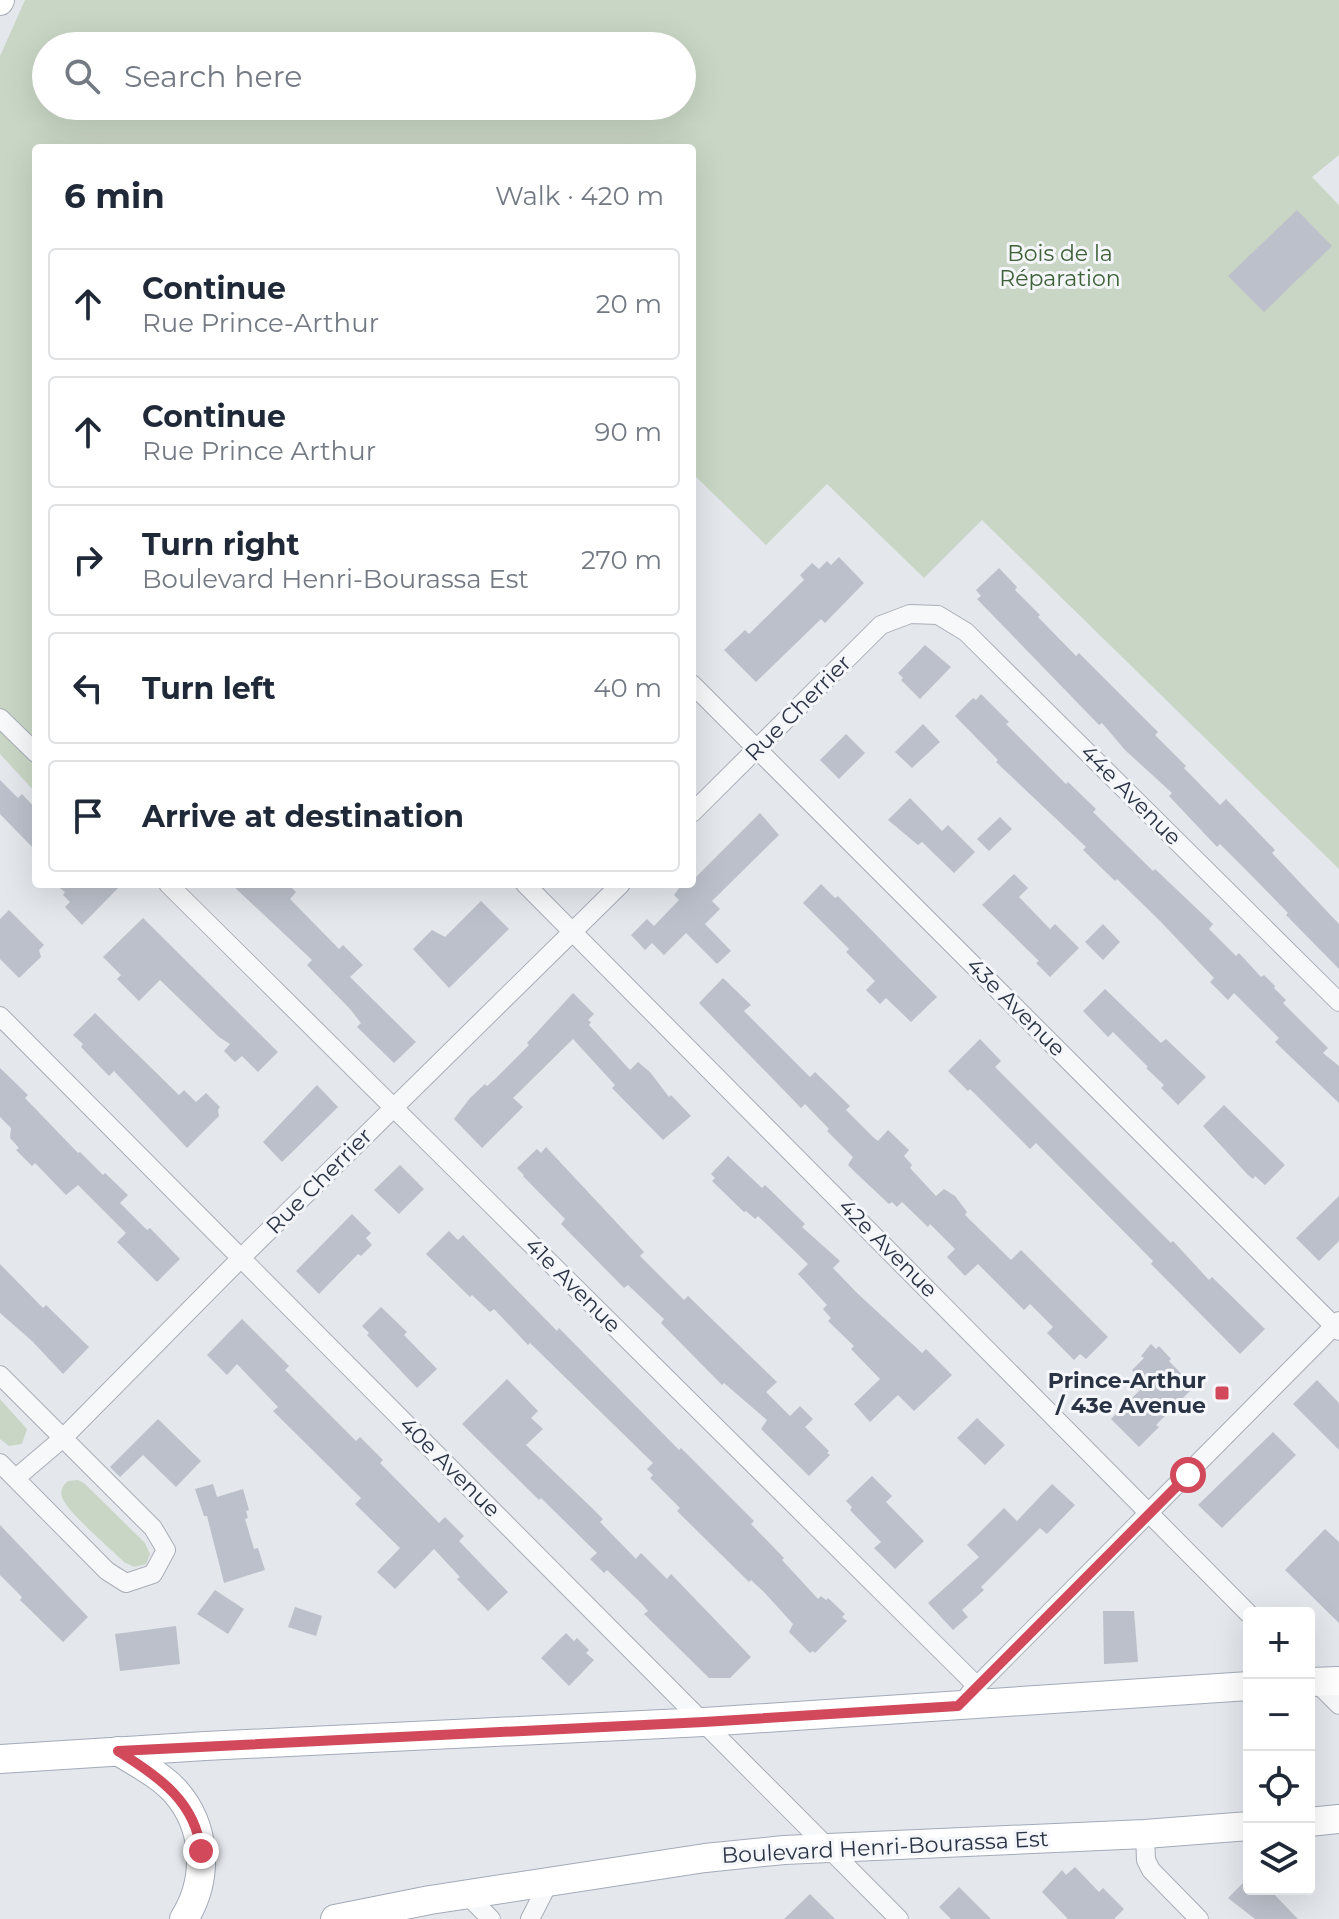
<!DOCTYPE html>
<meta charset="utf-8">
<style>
body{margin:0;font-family:Montserrat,sans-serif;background:#f2f2f3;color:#1f2937}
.controls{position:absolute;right:24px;bottom:24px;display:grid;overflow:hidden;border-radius:8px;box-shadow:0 8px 32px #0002}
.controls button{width:72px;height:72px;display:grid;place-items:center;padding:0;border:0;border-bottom:2px solid #e0e1e3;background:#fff;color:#1f2937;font:40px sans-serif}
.stop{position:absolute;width:24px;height:24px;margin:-18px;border:6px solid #d1495b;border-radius:50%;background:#fff}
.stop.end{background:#d1495b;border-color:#fff;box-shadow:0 2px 8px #0008}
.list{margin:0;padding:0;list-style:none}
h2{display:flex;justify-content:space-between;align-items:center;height:104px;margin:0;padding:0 32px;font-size:34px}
h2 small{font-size:26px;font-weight:400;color:#747a83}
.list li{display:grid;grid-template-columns:52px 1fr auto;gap:24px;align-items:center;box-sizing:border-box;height:112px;margin:0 16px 16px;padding:0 16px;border:2px solid #e0e1e3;border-radius:8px}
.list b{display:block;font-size:30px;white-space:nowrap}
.list p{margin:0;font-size:26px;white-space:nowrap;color:#747a83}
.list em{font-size:26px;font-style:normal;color:#747a83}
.icon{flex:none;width:44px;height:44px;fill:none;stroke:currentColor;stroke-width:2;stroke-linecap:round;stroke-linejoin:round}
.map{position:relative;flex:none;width:1339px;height:1919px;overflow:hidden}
.search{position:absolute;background:#fff;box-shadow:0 8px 32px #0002;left:32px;top:32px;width:664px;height:88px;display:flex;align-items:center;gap:20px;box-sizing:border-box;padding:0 28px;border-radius:44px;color:#747a83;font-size:30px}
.panel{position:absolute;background:#fff;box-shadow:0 8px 32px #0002;left:32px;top:144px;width:664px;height:744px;border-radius:8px}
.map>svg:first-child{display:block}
</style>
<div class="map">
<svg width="1339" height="1919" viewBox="0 0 1339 1919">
<rect width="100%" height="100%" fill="#e4e7ec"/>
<path fill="#c9d6c5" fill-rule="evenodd" d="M25,0h1314v155l-27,22 27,28v664l-357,-349 -58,58 -97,-94 -61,61 -74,-72v-325h-656v645l-36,-39v-698zM46,46h636v60h-636z
M0,1399l27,30 -5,15 -13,2 -9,-7z
M78,1480l6,3 61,60 5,11 -4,10 -12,3 -10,-5c-12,-12 -58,-51 -62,-65 -2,-7 1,-12 6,-16z"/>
<path fill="#bbc0ca" d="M1297,210l35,36 -68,66 -36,-36z
M839,557l25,26 -39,40 -4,-4 -65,63 -32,-32 21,-20 4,4 55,-54 -4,-5 12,-12 7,6 8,-8 4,4z
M999,568l18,19 -2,3 25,25 -2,2 38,39 3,-3 79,79 -3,3 31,31 -2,2 36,37 6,-6 49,51 -3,3 67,71v45l-53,-54 2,-2 -38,-39 -30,-30 -3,3 -48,-51 3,-3 -47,-43 -23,-27 -3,2 -122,-126 4,-3 -5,-6z
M925,645l26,22 -31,32 -19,-19 2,-2 -5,-5z
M981,694l28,28 -3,2 60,60 2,-2 28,27 -3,3 60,59 2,-2 58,55 -4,5 27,27 3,-3 22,24 3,-2 11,11 -1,2 12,12 -3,3 45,45 -5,5 16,13v37l-64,-61 4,-4 -45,-45 -6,7 -18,-18 4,-4 -53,-56 -44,-43 -2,2 -32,-31 3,-3 -90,-85 2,-2 -43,-44 18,-18 3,2z
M923,724l17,18 -28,26 -17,-16z
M846,734l19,19 -26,26 -19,-19z
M0,780l18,18 4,-4 14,15v42l-36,-37z
M910,798l32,33 6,-6 27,27 -21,21 -32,-31 -4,3 -30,-25z
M760,813l19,22 -67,66 8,8 -15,15 26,27 -14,13 -31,-31 -22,22 -12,-12 -7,7 -14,-15 16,-16 7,7 25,-26 -5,-5 5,-7 5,-4h8v-3z
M1000,817l12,12 -23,22 -12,-12z
M1014,874l14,14 -9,9 31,32 5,-5 24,24 -29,29 -14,-14 3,-2 -57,-56z
M55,884h67l-40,41 -17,-18 5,-5 -7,-7 2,-3z
M231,884h57l8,8 -6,7 49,50 4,-4 20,20 -13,12 66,65 -22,21 -37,-36 4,-4 -11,-14 -43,-44 5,-5z
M821,884l14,14 3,-2 99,101 -26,25 -25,-24 -6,6 -14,-14 9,-9 -29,-29 3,-3 -46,-46z
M481,901l28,28 -60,59 -36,-39 19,-19 13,7z
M9,910l35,35 -5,5 2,7 -22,21 -19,-19v-40z
M143,918l135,134 -20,20 -16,-16 -7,6 -11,-11 6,-7 -11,-7 -59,-57 -21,21 -22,-22 4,-4 -18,-18z
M1103,924l17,18 -17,18 -18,-18z
M723,978l28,27 -7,6 66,66 5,-5 35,34 -4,4 28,28 4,3 10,-11 21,20 -5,6 8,9 -2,3 26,28 8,-7 11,7 12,16 -2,3 46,45 10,-10 87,87 -22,22 -6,-5 -6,6 -27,-27 6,-6 -23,-23 -6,6 -46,-46 -13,12 -18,-19 8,-8 -25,-25 -2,3 -26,-25 -5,5 -5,-5 -3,2 -32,-30 -9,-9 5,-8 -26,-26 2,-2 -24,-25 -4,4 -102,-105z
M1105,989l56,54 5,-4 40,38 -28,28 -17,-17 3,-3 -18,-17 2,-1 -35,-35 -5,5 -25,-26z
M573,993l21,21 -6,6 3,2 -2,3 41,45 8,-8 12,10 19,25 2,-2 20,21 -28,24 -51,-52 3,-3 -42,-46 -60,59 10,9 -41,41 -28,-29 16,-21 15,-14 2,2 8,-7 34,-34 -2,-2z
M95,1013l84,82 5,-5 12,12 10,-9 14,14 -2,3 1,6 -32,32 -73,-77 -5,5 -28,-29 2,-3 -10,-9z
M980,1039l21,22 -6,6 176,176 2,-2 36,39 3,-3 53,52 -25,25 -89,-90 2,-3 -117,-118 -6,6 -60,-60 -2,2 -20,-20z
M0,1068l28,27 -3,3 53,55 2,-1 23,23 2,-2 23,22 -8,8 27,27 3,-2 30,31 -23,23 -40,-40 9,-9 -48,-48 -12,10 -31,-32 -3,3 -16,-16 3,-2 -9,-10 1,-10 -11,-11z
M317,1085l21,22 -56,55 -19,-20z
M1224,1105l61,60 -20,20 -10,-9 -2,3 -5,-4 -45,-49z
M546,1147l98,105 -4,4 44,44 4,-4 89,86 -11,10 24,24 10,-10 13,13 -8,8 24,24 -2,2 3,2 -21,21 -48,-47 6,-9 -43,-37 -2,2 -61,-62 3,-4 -36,-34 -4,3 -63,-64 4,-5 -42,-43 1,-1 -7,-7 20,-19 4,4z
M728,1156l34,32 3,-3 40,39 -3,3 38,34 -7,7 24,25 65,60 4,-4 26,26 -38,36 -16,-16 -28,27 -16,-18 26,-25 -29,-30 3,-3 -26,-25 3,-3 -8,-9 4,-4 -29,-31 10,-10 -50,-48 -3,3 -9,-8 -2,1 -32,-31 3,-3 -4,-4z
M400,1165l24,24 -25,25 -25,-24z
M1339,1196v45l-20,20 -23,-23z
M352,1214l19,19 -5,5 6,7 -11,11 -3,-2 -39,40 -23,-23z
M449,1231l9,9 5,-5 94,96 2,-3 120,122 2,-2 73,73 -3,3 33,34 -2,2 36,39 3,-3 5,4 2,-2 17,16 -3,3 5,4 -32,32 -2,-2 -3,2 -21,-21 4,-8 -29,-32 -13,-12 -2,2 -72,-71 3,-3 -30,-30 3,-3 -6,-6 6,-6 -123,-120 -2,2 -34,-36 -4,3 -18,-17 -2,2 -44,-43z
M0,1264l43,44 3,-3 43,42 -26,27 -31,-33 -32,-28z
M381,1307l26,25 -3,3 33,34 -20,19 -50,-53 2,-2 -7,-7z
M242,1319l47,47 -4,4 71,71 4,-4 23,23 -3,3 59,60 6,-6 19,19 -5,5 49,51 -20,19 -31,-32 3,-2 -26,-28 -39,40 -18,-17 23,-24 -45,-44 6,-6 -88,-87 5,-4 -41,-43 -10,11 -20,-20z
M1151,1344l5,5 3,-3 12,13 -2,2 25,26 -38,38 3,2 -20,20 -28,-28 34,-34 -13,-15 12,-12 -3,-2z
M507,1379l31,32 -7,7 12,11 -17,16 66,63 11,11 -3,3 36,37 5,-6 26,26 4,-5 80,83 -21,21h-21l-65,-64 4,-3 -6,-7 -35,-34 -3,3 -14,-14 7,-6 -56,-55 -2,2 -77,-76z
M1317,1380l22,23v47l-46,-46z
M977,1418l28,27 -20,20 -28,-27z
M158,1419l43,42 -25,26 -33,-32 -23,22 -10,-10z
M1273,1432l23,23 -74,73 -24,-23z
M872,1476l20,20 -6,6 38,39 -29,28 -21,-21 7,-6 -31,-32 2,-3 -6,-6z
M213,1484l4,13 26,-8 6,21 -3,1 2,7 -3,1 9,30 4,-1 7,22 -41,13 -17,-67h-3l-9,-27z
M1052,1484l23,21 -28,29 -7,-6 -59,59 3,3 -22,20 6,7 -15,13 -25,-27 51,-46 -12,-12 37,-37 13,13z
M0,1525l88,92 -25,25 -43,-42 2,-3 -22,-22z
M1325,1529l14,13v81l-54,-53z
M215,1590l29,19 -16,25 -31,-20z
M295,1607l27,9 -6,20 -28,-9z
M1103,1611h31l4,51 -34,2z
M176,1626l4,38 -60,7 -5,-37z
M566,1633l8,8 3,-3 12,12 -3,3 8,7 -25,26 -28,-28z
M1075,1867l24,25 4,-4 21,21 -10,10h-46l-26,-27 20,-22 4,5z
M1249,1877v12h20l29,30h-43l-27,-21z
M959,1887l32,32h-40l-12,-12z
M810,1894l25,25h-51z"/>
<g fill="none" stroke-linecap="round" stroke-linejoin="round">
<defs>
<path id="street" d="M692,684l647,647
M0,718l36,35
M692,813l189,-188 29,-11 28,1 28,17 373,370
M168,884l809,802
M525,884l724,730
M0,1016l899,903
M0,1375l153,153 13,22 -13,24 -27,9 -19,-12 -107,-108
M16,1478l47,-40 179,-181 379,-373
M1313,1679l26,26
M969,1694l370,-373
M1145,1834l1,26 5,10 48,49
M466,1894l25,25
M530,1919l19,-37"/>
<path id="secondary" d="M0,2l1,-2"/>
<path id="primary" d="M1309,1682l30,-1
M118,1751c19,12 41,23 57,40 32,36 34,88 9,128
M0,1759l205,-13 499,-24 545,-36
M1309,1822l30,-3
M335,1919l95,-19 275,-42 79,-8 361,-16 104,-8"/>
</defs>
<use href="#street" stroke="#a9aeb7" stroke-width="20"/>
<use href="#secondary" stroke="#a9aeb7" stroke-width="28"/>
<use href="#primary" stroke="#a3abb8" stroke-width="30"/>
<use href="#street" stroke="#f7f8fa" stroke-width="18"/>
<use href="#secondary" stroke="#fff" stroke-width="26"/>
<use href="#primary" stroke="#fff" stroke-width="28"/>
</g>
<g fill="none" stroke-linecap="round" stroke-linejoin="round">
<path stroke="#d1495b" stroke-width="10" d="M201,1851c-6,-51 -43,-74 -83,-100l586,-29 254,-16 230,-231"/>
</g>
<rect fill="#d1495b" stroke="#f4f6f9" stroke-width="3" x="1214" y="1385" width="16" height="16" rx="4"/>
<g text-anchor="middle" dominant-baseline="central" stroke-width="6" stroke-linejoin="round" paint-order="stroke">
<g font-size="22" fill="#3f6138" stroke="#f4f6f9">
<text x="1060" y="253">Bois de la<tspan x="1060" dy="25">Réparation</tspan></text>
</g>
<g font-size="22" fill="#2b3445" stroke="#f4f6f9">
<text transform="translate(798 708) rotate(-45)">Rue Cherrier</text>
<text transform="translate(1131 795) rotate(45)">44e Avenue</text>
<text transform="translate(1016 1007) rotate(45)">43e Avenue</text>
<text transform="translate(319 1181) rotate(-45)">Rue Cherrier</text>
<text transform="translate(888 1248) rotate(45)">42e Avenue</text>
<text transform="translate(573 1285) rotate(45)">41e Avenue</text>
<text transform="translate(450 1467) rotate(45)">40e Avenue</text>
<text transform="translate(885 1847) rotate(-3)">Boulevard Henri-Bourassa Est</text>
</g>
<g font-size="22" font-weight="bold" fill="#2b3445" stroke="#f4f6f9" text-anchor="end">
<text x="1206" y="1380">Prince-Arthur<tspan x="1206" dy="25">/ 43e Avenue</tspan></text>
</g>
</g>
</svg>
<div class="controls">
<button>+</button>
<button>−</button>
<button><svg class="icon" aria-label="locate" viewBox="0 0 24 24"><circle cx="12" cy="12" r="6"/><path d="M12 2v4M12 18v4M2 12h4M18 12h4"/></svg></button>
<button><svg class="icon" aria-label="layers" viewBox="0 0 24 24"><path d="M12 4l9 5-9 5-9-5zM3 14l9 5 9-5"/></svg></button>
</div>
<div class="stop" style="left:1188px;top:1475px"></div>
<div class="stop end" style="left:201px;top:1851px"></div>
<div class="search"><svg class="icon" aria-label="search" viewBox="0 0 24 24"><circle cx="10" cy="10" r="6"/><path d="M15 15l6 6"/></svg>Search here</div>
<section class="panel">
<h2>6 min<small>Walk · 420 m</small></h2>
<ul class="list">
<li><svg class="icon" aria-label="ahead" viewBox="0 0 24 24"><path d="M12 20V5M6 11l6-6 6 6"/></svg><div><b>Continue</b><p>Rue Prince-Arthur</p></div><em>20 m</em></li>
<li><svg class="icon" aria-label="ahead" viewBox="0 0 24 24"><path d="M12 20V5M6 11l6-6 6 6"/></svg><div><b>Continue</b><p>Rue Prince Arthur</p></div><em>90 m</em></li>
<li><svg class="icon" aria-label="right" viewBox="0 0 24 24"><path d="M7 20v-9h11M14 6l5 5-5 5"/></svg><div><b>Turn right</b><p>Boulevard Henri-Bourassa Est</p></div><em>270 m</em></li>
<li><svg class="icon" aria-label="left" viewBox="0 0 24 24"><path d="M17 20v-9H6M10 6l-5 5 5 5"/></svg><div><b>Turn left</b></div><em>40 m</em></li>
<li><svg class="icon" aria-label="arrive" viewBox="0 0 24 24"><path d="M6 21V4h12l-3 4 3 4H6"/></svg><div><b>Arrive at destination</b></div></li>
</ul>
</section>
</div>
